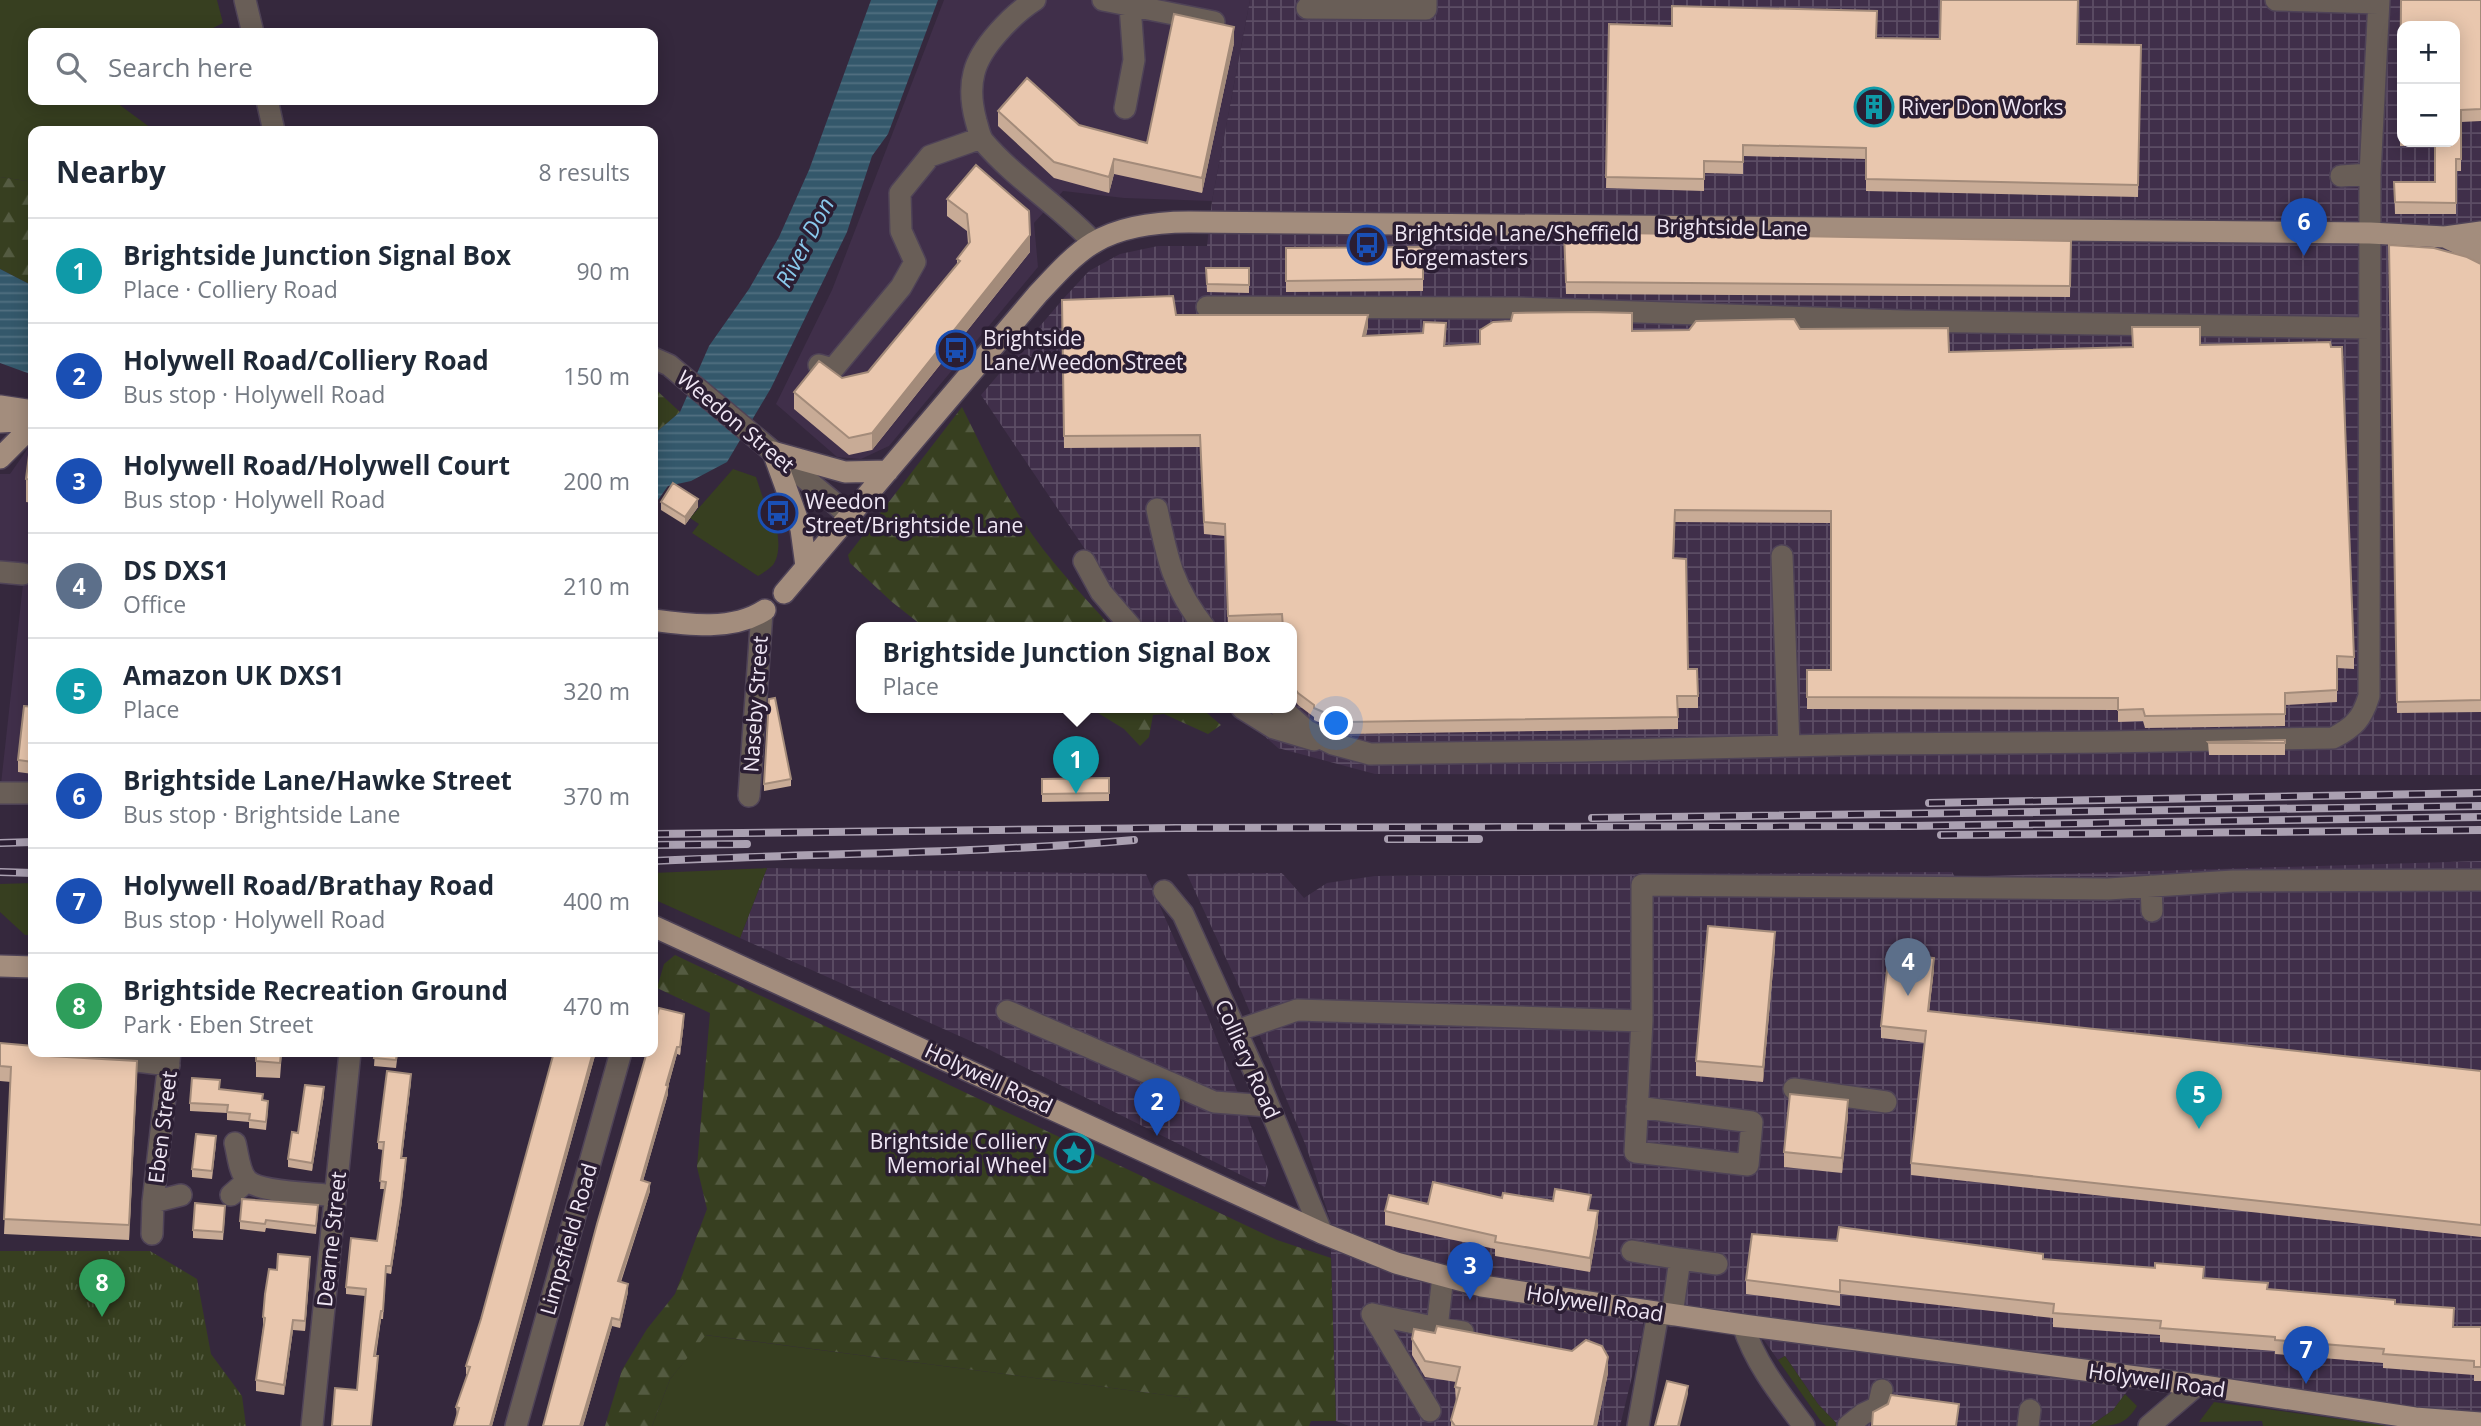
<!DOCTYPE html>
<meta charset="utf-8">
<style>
body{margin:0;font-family:"Open Sans",sans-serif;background:#f6f6f7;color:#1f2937}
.controls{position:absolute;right:21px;top:21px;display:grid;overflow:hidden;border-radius:14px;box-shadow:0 4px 18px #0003}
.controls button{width:63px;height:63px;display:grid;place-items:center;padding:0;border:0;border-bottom:2px solid #e0e1e3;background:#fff;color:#1f2937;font:35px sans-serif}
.you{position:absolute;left:1337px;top:724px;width:24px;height:24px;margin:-18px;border:5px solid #fff;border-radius:50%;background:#1a73e8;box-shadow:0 0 0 10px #1a73e833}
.badge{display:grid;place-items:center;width:46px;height:46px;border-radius:50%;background:#1a73e8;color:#fff;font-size:23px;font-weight:700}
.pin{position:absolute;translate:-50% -58px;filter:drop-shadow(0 2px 4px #0008)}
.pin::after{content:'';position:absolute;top:37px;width:24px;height:21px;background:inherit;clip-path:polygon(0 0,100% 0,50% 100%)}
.popup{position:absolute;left:856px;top:622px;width:441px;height:91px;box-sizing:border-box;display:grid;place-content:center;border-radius:14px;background:#fff;filter:drop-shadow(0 2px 5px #0005);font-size:23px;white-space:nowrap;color:#747a83}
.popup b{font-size:26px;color:#1f2937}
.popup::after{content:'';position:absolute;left:50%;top:100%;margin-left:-14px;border:14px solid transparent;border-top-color:#fff}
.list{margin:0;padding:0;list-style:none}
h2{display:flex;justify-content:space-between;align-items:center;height:91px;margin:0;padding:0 28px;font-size:30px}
h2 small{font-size:23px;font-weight:400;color:#747a83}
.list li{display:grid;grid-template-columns:46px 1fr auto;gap:21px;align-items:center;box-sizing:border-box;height:105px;padding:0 28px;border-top:2px solid #e0e1e3}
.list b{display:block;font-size:26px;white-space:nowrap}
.list p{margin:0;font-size:23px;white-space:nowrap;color:#747a83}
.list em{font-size:23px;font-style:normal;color:#747a83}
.icon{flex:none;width:38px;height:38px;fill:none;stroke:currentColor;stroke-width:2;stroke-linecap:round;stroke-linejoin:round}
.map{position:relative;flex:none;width:2481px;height:1426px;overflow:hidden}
.search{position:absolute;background:#fff;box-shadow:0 4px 18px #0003;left:28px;top:28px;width:630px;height:77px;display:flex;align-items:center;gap:18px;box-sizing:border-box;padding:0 24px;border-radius:14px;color:#747a83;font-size:26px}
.panel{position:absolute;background:#fff;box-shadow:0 4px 18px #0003;left:28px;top:126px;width:630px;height:931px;border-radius:14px}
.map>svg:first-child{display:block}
</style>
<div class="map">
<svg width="2481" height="1426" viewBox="0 0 2481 1426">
<defs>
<pattern id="industrial-grid" width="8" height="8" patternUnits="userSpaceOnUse" patternTransform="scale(1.75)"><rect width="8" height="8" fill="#402f4a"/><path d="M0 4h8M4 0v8" fill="none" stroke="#5c4d65"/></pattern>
<pattern id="forest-firs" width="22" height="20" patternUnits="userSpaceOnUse" patternTransform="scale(1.75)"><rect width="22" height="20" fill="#373f20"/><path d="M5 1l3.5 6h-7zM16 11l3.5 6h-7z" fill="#545b41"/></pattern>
<pattern id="park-tufts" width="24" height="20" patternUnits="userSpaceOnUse" patternTransform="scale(1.75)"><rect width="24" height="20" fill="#373f20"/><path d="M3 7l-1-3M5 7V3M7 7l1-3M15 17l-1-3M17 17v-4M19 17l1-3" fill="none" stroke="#545b41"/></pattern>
<pattern id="water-rules" width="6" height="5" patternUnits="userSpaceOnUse" patternTransform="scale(1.75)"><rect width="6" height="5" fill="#34586b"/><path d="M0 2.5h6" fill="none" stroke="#527081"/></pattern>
</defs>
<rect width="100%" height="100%" fill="#35283d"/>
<path fill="#402f4a" d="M944,0h306l-38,201 -88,-3 -61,-7 -29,32 4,44 -149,179 -28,13 -24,-2 -61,-53 56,-114z
M33,441v341l-32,2 22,-200h-23v-110h10z"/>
<path fill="url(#industrial-grid)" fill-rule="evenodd" d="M1250,0h1231v775l-1106,-1 -97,-26 -46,-40h59v-80h-150l-7,-6 -153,-227 83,-97 25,-27 31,-17 38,-8h49l5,-45zM2402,26h53v116h-53z
M2481,861v552l-65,-1 -271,-44 -32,42 -23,16h-251l-21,-22 -33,-48 -7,4 -17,-24 -117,-19 -2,18 -22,91h-271l-13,-5 -6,-202 -24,-73 -64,-153 -55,-119 95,-1 22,25 23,-15 48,-7 577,-4 3,5z
M767,868l379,6 60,138 63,160 -4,15 -281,-140 -244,-109z"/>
<path fill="#373f20" d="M0,0h217l6,23 -20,10h-170v67h80l42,31h-122v51l-33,-5z
M733,469l23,8 12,36 4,-1c5,14 11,39 1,53 -4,4 -10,8 -15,11l-66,-43 7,-9 -9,-6z
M767,868l-27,70 -87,-39v-26z
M33,883v52h-8l-25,-23v-28z
M705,1335l484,63 10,26 -1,2h-546l18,-47z
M1785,1356l33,48 21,22h-13l-6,-6 -42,-60z
M2125,1394l12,12c-12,20 -23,20 -47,20l23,-16z
M2214,1402l169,23 13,1h-133l-1,-5 -63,1z"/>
<path fill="url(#forest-firs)" d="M0,177l33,5v104l-33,-17z
M653,387l27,25 -27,23z
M962,407c19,38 37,78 61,114 25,39 58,72 89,107h-187l-33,-26 -42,-39 -2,-8z
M1090,708h111l20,17 -13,9 -44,-20 -11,1 -4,22 -9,9 -16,-17z
M675,955l602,285 54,18 5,163h-25l-2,5h-111l-9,-28 -483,-63 -36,44 -18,47h-47l17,-56 25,-41 28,-35 32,-85 -10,-42 13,-154 -53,-25 7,-24z"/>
<path fill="url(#park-tufts)" d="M0,1251h150l47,28 14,75 31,42 4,30h-246z"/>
<path fill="url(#water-rules)" d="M871,0h67l-50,134 -16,22 -25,76 -76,156 -44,74 -36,19 -23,5 -15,21v-72l27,-23 29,-66 40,-57 30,-52 30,-67z
M0,269l33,17v89l-33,-12z"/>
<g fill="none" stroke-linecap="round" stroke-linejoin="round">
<defs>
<path id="minor" d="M245,0l8,33
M1035,0c-22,14 -55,47 -61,73 -4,15 -2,33 2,48 2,6 3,14 7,20 32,38 77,65 111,102
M1103,0l111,22
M2276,0l102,3
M1307,8l119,1v-9
M267,100l7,31
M1125,108l9,-48 -4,-54
M2341,176l29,-2
M1207,307l311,1 386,13 466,7
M653,358l16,7 181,151
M819,365l14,4 68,-82 14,-25 -14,-31 -1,-38 30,-37 51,-18
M1157,509c10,49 16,79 48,119
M1782,556l7,190
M1084,561l17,31 31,36
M0,572l23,2
M1242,708l32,20 40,12
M1281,708l26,23 26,13 37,10 209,-3 296,-7 233,-2 225,-4c21,-11 29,-19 36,-42l1,-522 9,-174
M0,793h33
M749,796l13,-184
M2151,886l1,25
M1164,891l19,23 73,161 66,158
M1007,1011l207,91 55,4
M1236,1031l61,-21 345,11v-136l466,4 125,-8 248,-1
M63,1052l106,13
M1794,1089l92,13
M1637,1107l115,15 -4,43 -113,-13 7,-131
M235,1143c3,11 4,29 12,37 12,13 69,13 88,16
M231,1195l16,-14
M153,1202l28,-7
M152,1234l1,-32 17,-150
M1632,1251l48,8 -8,56
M1680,1259l37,5
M1443,1276l-6,52 26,4
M1372,1314l58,97
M1372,1314l65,14
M1743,1325c12,38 37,69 61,101
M312,1426l38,-374
M516,1426l105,-374
M1638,1426l20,-113
M1848,1426l15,-12 15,-7 4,-17
M2028,1426l2,-16
M2149,1426l48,-41"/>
<path id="major" d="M2445,237l36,17
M0,406l33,5
M0,422l33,-2
M773,452l28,77 5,37
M773,452l72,20 43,-1
M0,458l33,-33
M784,593l253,-298c17,-18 35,-39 56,-52 28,-17 65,-21 96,-21l1181,11 75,4 36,-5
M653,620c36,5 80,11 112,-10
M653,926l669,307 74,30 86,23 261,39 454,60 218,33 66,5
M0,966l33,1"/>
</defs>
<use href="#minor" stroke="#4f4357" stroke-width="24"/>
<use href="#major" stroke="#4f4357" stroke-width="24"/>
<use href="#minor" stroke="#695e57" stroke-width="21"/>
<use href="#major" stroke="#a38d7d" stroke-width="21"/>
<defs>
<path id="rail" d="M1929,803l552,-10
M1592,818l889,-12
M653,834l523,-6 735,-2 570,-9
M1941,835l540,-5
M1388,839h91
M0,843l33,-1
M653,845l94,-1
M653,861c160,-8 321,-7 481,-21
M0,872l33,1"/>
</defs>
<use href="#rail" stroke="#aaa0b1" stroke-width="8"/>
<use href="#rail" stroke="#2b1e33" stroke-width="5" stroke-dasharray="16" stroke-linecap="butt"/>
</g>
<path fill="#c8ab96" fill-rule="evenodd" d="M2401,0h80v121l-20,1v49h-5v43h-61l-1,-32h41v-36h-35zM2402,26l53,116h-53z
M1609,24l267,14 265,7 -3,152 -272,-6v-32l-123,-3v18l-39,-1v18l-98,-3z
M1234,43l-32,150 -88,-19 -5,19 -55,-15 -56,-52v-15l81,14 68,18z
M947,199l83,53 -158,198 -23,5 -55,-46v-17l48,-14 26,-6 89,-107v-6l11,-15 -1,-13 -20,-15z
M1564,232l507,9 -1,56 -504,-3z
M2389,245l92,19v448l-84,1z
M1423,247v44l-137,1v-44z
M1206,268h43v25l-42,-1z
M1062,300l114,15 192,11 -2,10 80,-1 -1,11 35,-2 152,-13 168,-2 149,23 251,-7 154,312v12l-17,-1v34l-52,3v21l-140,2 -2,-7 -25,1v-12l-311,-1v-39h24v-147l-156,-1 -1,36 14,111 10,27v12h-20v21l-332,5 -32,-14v-3l-16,-12 -7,-10v-67h-9v-2l-54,1 -3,-91 -21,-2 -4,-87 -136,1z
M33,424v79l-7,-1v-23z
M661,502l37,5 -13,18 -24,-15z
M33,707v67l-15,-2v-12z
M2285,740v15h-76l-1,-13z
M1109,778v23l-67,1v-23z
M791,779v7l-27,5v-7z
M1775,948l-12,134 -67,-6v-15z
M1934,969l-5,42 552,60v166l-570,-62v-12l14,-120 -44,-5v-12z
M684,1022l-4,33 -3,-1 -9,33v7l-25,87 7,10 -29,91 7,10 -8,36 -8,-2 -29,100h-40z
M0,1043l52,9v4l85,20 -8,164 -125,-6 7,-152 -11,-1z
M219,1052h63l-2,26 -24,-1v-23z
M375,1052h23l-2,16 -22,-2z
M596,1052l-104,374h-38l3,-10 -1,-9 12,-32 -2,-1v-8z
M411,1081l-9,77 4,8 -5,42 -10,66 -5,-1 -3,46h-2l-5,37 2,8 -21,26 8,-94 -19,-2v-7l31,-46 8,-52h-5l3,-39 -5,-1v-7z
M220,1089l43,11 5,9 -2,21 -17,-2v-6l-22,-2v-7l-37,-2v-8z
M324,1095l-12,76 -24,-4v-8l10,-26z
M1848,1116l-6,57 -58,-6v-15z
M216,1144l-4,35 -20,-2v-8z
M1502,1198l89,12 7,15 -8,47 -95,-16v-7l-110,-24v-14l43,-7z
M318,1213l-2,21 -50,-6 -1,4 -25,-3v-8z
M225,1214l-2,26 -30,-2v-8z
M2043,1259l161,19 64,12 127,14 59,23h27v54h-7v-6l-91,-7v-5l-108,-9v-3l-115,-9v-7l-107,-8v-9l-213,-24v12l-94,-12v-14z
M310,1267l-5,64 -12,-1 -9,65 -28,-4v-11l7,-52v-11z
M1412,1339l196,34 -11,53h-146v-6l5,-17 -1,-16 1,-5 -31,-5 -13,-22z"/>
<path fill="#a38b7a" d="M1234,27v16l-32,150v-15z
M1114,159v15l-5,19v-16z
M1030,235v17l-158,198v-17z
M1368,315v11l-5,21v-11z
M698,499v8l-13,18v-8z
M1775,932v16l-12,134v-15z
M1934,958v11l-6,53v-11z
M684,1014v8l-4,33v-8z
M677,1047v7l-9,33v7l-27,94v-8z
M593,1052h3l-104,374h-2z
M137,1061v15l-8,164v-15z
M411,1074v7l-10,84v-7z
M324,1087v8l-12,76v-8z
M1848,1100v16l-6,57v-15z
M406,1158l-5,50 -10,66v-8z
M650,1183v8l-32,98v-8z
M1598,1211v14l-8,47v-14z
M310,1257v10l-5,64v-10z
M628,1284v8l-8,36v-8z
M381,1311v8l-7,45v-8z
M612,1318v8l-29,100h-3z
M293,1320v10l-9,65v-10z
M378,1356v8l-7,62z
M1608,1357v16l-11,53h-3z
M1688,1386v8l-8,32h-2z"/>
<path fill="#e9c7ae" stroke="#a38b7a" stroke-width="2" d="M1941,0h137l-1,44 64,1 -3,140 -272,-6v-31l-123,-3v17l-39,-1v18l-98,-2 3,-153 63,2v-20l205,5 -1,27 64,1z
M2401,0h80v109l-20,1v49h-5v44l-61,-1 -1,-20h41v-40h20v-116h-53v108h-2z
M1174,14l60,13 -32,151 -88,-19 -5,18 -55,-15 -56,-51 29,-33 52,47 68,18z
M976,165l53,46 1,24 -158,198 -23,5 -55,-46 25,-31 23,17 26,-6 92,-111 -3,-2 13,-17 -3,-28 -20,-15z
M1564,232l507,9 -1,45 -504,-4z
M2389,245l45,3 33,9 14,7v436l-84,2z
M1423,247v32l-137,2v-33z
M1206,268h43v17l-42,-1z
M1173,296l3,19h192l-5,21 60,-3 1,-11 22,1 -2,23 36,-2v-14l13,-8 18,-1 2,-8 75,-1 44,1v18l57,-1 7,-9 98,-2 6,10 148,-1 1,24 184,-5 -1,-20h68v18l130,-3 1,5h11l12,310 -17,-1v34l-52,3v21l-140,2 -2,-7 -25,1v-12l-311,-1v-27h24v-159l-156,-1 -2,48 13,1 2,110h9l1,27h-21l1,21 -332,5 -32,-14v-3l-16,-12 -7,-10v-55h-8l-1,-14 -54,2 -3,-92 -21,-2 -4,-87 -136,1 -2,-136z
M33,423v57l-7,-1z
M673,483l25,16 -13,18 -24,-15z
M775,698l16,81 -27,5 5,-85z
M24,706l9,1v55l-15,-2z
M2285,740v3h-76l-1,-1z
M1109,778v15l-67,1v-15z
M1708,926l67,6 -12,135 -67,-6z
M1889,952l45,6 -6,53 553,60v154l-570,-62 15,-132 -45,-5z
M659,1008l25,6 -4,33h-3l-11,38 2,1 -27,94 9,3 -32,98 10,3 -8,36 -8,-2 -32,108h-37l54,-202 50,-172h6v-21z
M0,1043l33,3v6h18l-1,4 87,5 -8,164 -125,-6 7,-152 -11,-1z
M256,1052h25l-1,11 -24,-2z
M375,1052h22l-1,8 -22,-2z
M554,1052h39l-103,374h-36l5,-18 -3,-1 14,-40 -4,-1 15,-47z
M387,1071l24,3 -10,84h5l-5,43 -10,65h-5l-3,45h-2l-7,45h4l-7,70h-39l3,-38 22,2 9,-101 -20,-2 5,-49 26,3 9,-59 -6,-1 4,-39h-6z
M192,1078l28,2 -1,9 44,5 -1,6 6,1 -2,21 -17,-2 1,-6 -23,-2 1,-7 -38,-2z
M305,1085l19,2 -12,76 -24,-4 4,-27 6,1z
M1790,1094l58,6 -6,58 -58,-6z
M196,1134l20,2 -4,35 -20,-2z
M1433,1182l69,16 1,-5 50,8 2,-12 36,6 -3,15 10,1 -8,47 -95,-16 1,-6 -111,-25 4,-16 39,9z
M242,1199l76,6 -2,21 -50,-6 -1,4 -25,-3z
M195,1203l30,3 -2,26 -30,-2z
M1839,1227l204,27v5l112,9v-5l49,4 -1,11 65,5 -1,6 128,11v4l59,4 -1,19h28v40h-7v-6l-91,-7 1,-5 -109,-9v-3l-115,-9 1,-7 -108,-8 1,-9 -214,-24v12l-94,-12 6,-46 85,7z
M278,1254l32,3 -5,64 -12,-1 -9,65 -28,-5 9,-62 -2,-1 2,-23 4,-25 8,1z
M1437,1326l135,25 14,-11 16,6 6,11 -14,69h-139l-4,-6 9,-32 -5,-1 5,-20 -35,-6 -13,-22 2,-10 21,4z
M1667,1381l21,5 -10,40h-23z
M1891,1395l68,9 -3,22h-84l1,-14 15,-8z"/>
<defs>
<symbol id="building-ring" viewBox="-11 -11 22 22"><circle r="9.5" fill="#2b1e33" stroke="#0f9aa8" stroke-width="1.5"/><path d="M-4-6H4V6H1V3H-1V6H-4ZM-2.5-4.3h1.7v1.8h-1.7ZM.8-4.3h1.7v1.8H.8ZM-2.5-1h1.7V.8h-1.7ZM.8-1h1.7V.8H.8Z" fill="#0f9aa8"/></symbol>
<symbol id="bus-ring" viewBox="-11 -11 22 22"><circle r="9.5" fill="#2b1e33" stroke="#1a4fb4" stroke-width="1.5"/><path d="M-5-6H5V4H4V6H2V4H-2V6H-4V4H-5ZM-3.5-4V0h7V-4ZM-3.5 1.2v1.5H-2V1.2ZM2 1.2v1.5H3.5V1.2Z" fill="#1a4fb4"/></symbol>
<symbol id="sight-ring" viewBox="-11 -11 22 22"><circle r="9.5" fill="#2b1e33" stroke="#0f9aa8" stroke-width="1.5"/><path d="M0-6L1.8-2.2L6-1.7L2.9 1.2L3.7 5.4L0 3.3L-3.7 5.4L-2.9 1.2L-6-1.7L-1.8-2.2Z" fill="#0f9aa8"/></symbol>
</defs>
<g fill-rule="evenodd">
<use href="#building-ring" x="1852" y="85" width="44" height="44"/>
<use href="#bus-ring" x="1345" y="223" width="44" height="44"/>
<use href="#bus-ring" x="934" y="328" width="44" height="44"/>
<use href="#bus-ring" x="756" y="491" width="44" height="44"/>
<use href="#sight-ring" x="1052" y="1131" width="44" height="44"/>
</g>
<g text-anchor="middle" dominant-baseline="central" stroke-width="7" stroke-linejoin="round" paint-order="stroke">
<g font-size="21" fill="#f0e7f5" stroke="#2b1e33" text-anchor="start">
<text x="1901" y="107">River Don Works</text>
<text x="1394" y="233">Brightside Lane/Sheffield<tspan x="1394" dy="24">Forgemasters</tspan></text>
<text x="983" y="338">Brightside<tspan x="983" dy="24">Lane/Weedon Street</tspan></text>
<text x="805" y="501">Weedon<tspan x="805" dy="24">Street/Brightside Lane</tspan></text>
<text x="1047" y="1141" text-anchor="end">Brightside Colliery<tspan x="1047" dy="24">Memorial Wheel</tspan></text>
</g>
<g font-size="21" fill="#f0e7f5" stroke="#2b1e33">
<text transform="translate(1732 227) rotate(1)">Brightside Lane</text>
<text transform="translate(736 421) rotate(40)">Weedon Street</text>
<text transform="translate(755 704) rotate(-86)">Naseby Street</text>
<text transform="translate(1248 1059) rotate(66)">Colliery Road</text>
<text transform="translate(989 1078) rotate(25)">Holywell Road</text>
<text transform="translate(162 1127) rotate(-83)">Eben Street</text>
<text transform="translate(331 1239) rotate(-84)">Dearne Street</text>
<text transform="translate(568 1239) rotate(-74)">Limpsfield Road</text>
<text transform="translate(1595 1303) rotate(9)">Holywell Road</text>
<text transform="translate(2157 1380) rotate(8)">Holywell Road</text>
</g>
<g font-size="23" font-style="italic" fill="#89c8eb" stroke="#2b1e33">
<text transform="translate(804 242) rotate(-62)">River Don</text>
</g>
</g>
</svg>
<div class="controls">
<button>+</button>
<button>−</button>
</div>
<div class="you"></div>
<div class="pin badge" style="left:1076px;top:794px;background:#0f9aa8">1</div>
<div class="popup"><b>Brightside Junction Signal Box</b>Place</div>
<div class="pin badge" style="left:1157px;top:1136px;background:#1a4fb4">2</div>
<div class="pin badge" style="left:1470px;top:1300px;background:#1a4fb4">3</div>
<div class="pin badge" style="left:1908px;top:996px;background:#5c6f8a">4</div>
<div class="pin badge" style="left:2199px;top:1129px;background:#0f9aa8">5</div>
<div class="pin badge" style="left:2304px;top:256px;background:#1a4fb4">6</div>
<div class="pin badge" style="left:2306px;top:1384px;background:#1a4fb4">7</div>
<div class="pin badge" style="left:102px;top:1317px;background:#2e9e5b">8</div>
<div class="search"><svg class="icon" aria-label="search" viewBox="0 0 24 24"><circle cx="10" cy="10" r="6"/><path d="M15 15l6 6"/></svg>Search here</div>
<section class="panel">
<h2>Nearby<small>8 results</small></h2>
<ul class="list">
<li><span class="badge" style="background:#0f9aa8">1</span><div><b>Brightside Junction Signal Box</b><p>Place · Colliery Road</p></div><em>90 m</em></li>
<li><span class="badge" style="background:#1a4fb4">2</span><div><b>Holywell Road/Colliery Road</b><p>Bus stop · Holywell Road</p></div><em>150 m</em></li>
<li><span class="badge" style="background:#1a4fb4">3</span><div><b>Holywell Road/Holywell Court</b><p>Bus stop · Holywell Road</p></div><em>200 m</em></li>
<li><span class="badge" style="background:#5c6f8a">4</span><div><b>DS DXS1</b><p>Office</p></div><em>210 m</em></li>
<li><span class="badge" style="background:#0f9aa8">5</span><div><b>Amazon UK DXS1</b><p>Place</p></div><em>320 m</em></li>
<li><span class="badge" style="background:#1a4fb4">6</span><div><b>Brightside Lane/Hawke Street</b><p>Bus stop · Brightside Lane</p></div><em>370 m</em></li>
<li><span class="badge" style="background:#1a4fb4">7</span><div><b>Holywell Road/Brathay Road</b><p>Bus stop · Holywell Road</p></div><em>400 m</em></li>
<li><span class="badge" style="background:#2e9e5b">8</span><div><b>Brightside Recreation Ground</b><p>Park · Eben Street</p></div><em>470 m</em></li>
</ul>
</section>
</div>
